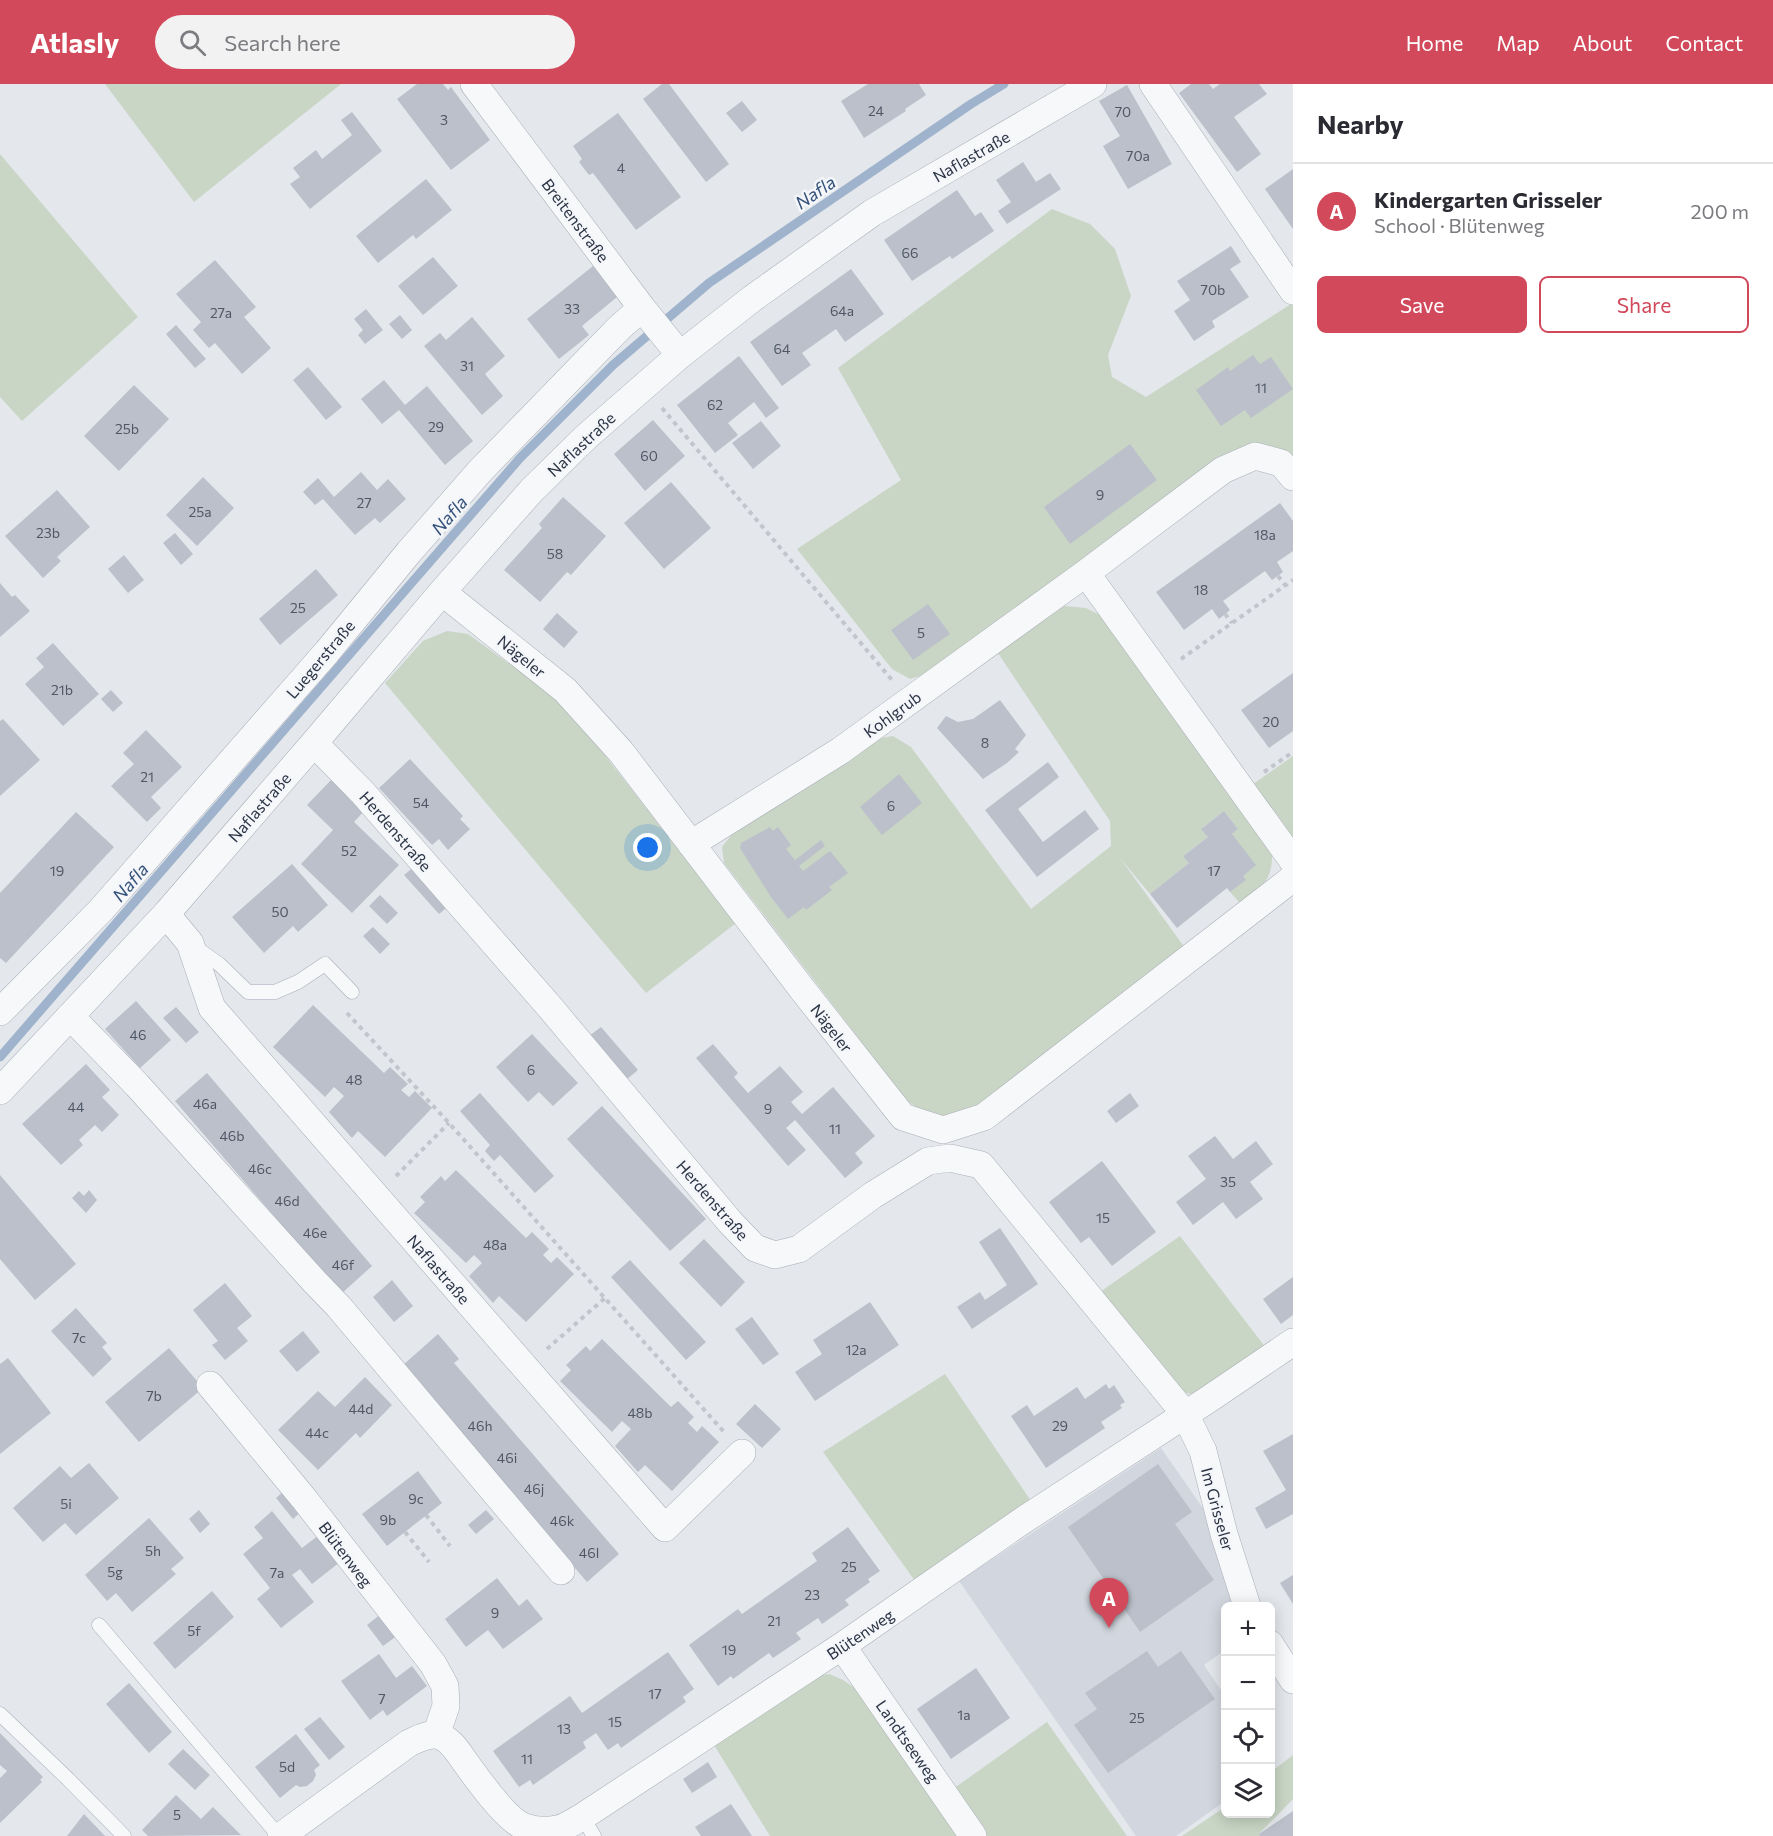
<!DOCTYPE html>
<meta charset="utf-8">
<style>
body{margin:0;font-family:Commissioner,sans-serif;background:#f2f2f3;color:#2b2b33}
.controls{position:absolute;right:18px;bottom:18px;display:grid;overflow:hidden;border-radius:9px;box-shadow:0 3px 15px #0003}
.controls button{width:54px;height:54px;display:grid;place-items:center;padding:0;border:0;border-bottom:2px solid #e1e1e2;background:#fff;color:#2b2b33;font:30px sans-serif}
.you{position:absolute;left:648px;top:764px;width:21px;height:21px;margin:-15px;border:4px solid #fff;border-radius:50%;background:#1a73e8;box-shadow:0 0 0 9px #1a73e833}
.badge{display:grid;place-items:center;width:39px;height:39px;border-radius:50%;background:#d1495b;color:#fff;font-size:20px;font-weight:700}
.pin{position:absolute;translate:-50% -50px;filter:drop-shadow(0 2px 3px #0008)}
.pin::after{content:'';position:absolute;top:32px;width:21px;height:18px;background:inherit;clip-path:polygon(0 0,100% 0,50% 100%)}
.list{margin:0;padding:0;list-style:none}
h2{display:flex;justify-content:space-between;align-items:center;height:78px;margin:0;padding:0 24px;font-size:26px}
h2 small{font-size:20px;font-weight:400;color:#7c7c81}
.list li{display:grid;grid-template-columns:39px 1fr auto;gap:18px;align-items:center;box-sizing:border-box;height:96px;padding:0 24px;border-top:2px solid #e1e1e2}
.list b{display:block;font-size:22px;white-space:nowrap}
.list p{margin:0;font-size:20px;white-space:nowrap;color:#7c7c81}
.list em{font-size:20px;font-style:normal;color:#7c7c81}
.actions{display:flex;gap:12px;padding:18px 24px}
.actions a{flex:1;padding:14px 0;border:2px solid #d1495b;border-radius:9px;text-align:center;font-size:21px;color:#d1495b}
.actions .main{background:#d1495b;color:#fff}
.icon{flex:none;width:33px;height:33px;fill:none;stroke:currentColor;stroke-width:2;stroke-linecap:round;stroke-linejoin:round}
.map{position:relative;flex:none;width:1293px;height:1752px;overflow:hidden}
header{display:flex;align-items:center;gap:36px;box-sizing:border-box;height:84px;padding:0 30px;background:#d1495b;color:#fff}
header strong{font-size:28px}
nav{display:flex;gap:33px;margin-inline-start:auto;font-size:21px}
.search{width:420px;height:54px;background:#f2f2f3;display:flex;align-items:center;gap:15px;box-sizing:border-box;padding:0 21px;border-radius:33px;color:#7c7c81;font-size:22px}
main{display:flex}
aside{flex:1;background:#fff}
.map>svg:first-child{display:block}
</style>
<header>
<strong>Atlasly</strong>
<div class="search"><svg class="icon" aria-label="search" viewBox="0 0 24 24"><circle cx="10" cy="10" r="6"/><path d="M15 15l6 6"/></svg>Search here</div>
<nav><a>Home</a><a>Map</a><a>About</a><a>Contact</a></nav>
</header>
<main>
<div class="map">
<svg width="1293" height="1752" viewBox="0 0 1293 1752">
<rect width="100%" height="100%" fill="#e4e7ec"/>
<path fill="#d2d6de" d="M1161,1364l51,73 26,85h-12l-1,44 -21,15 21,31v105l-49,35h-40l-177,-255z"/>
<path fill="#c9d6c5" d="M105,0h236l-147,118z
M0,70l138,163 -116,104 -22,-24z
M1052,125l38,15 25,25 16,47 -23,59 4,22 34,20 145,-93 2,2v154l-20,-11 -346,225 -17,5 -18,-10 -95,-120 104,-69 -63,-112z
M1064,522l22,2 20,10 166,233c1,31 -10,35 -31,53l-11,-12 15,-12 -2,-4 -11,-42 6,-5 -14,-18 -22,17 6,9 -24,18 5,8 -39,31 -30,-36 65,90 -210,163c-33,7 -41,9 -69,-11l-182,-237 -2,-16 11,-14 143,-94 17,-3 18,11 120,162 80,-63 -1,-25 -112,-168z
M447,547l21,3 96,69 172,220 -90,70 -261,-310 38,-42z
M1293,672v83l-41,-54z
M1180,1152l86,112 -70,47 -10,-2 -9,-6 -77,-95z
M945,1290l86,127 -116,80 -92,-129z
M829,1590l14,6 16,11 101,145h-190l-56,-91 96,-68z
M1047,1638l80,114h-142l-32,-47z
M1293,1671v44l-34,35 1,2h-78l43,-29 1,7h44l1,-42z"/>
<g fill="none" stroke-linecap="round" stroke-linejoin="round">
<path stroke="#9fb4cc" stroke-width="9" d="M0,973l520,-599 93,-93 96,-82 262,-179 33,-20"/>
</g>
<path fill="#bbc0ca" d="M417,0h26l5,6 3,-3 39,53 -39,30 -54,-71z
M662,0h7l60,80 -23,18 -63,-83z
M868,0h51l7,11 -21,14 1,2 -42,27 -23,-37z
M1191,0h18l4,5 7,-5h39l8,10 -33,23 27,37 -24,18 -58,-79z
M1127,1l45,79 -44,25 -25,-43 17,-10 -21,-35z
M742,17l15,19 -15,12 -16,-19z
M352,28l30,39 -72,58 -20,-25 10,-7 -7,-9 23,-18 6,9 30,-24 -11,-15z
M618,29l63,84 -45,33 -43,-57 -4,2 -10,-13 3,-3 -9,-13z
M1023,78l13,20 14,-9 11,16 -54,35 -9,-13 13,-9 -15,-22z
M1293,85v60l-28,-40z
M426,95l26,31 -36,29 -3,-4 -35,28 -22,-27z
M957,106l18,26 6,-4 13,19 -42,28 -2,-3 -38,25 -28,-41z
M1231,162l10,16 -11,7 19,28 -37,24 3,6 -21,14 -20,-30 16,-11 -13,-19z
M433,173l25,29 -35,29 -25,-29z
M215,176l41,47 -12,10 27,31 -29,26 -27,-31 -6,5 -16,-18 8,-8 -25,-28z
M593,182l24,31 -35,29 7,9 -30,24 -32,-40z
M851,185l33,45 -39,28 -9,-13 -34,24 9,12 -29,21 -32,-44z
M366,225l17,21 -18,14 -7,-9 5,-5 -9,-11z
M400,231l12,15 -10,9 -13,-15z
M472,233l33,39 -20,18 18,22 -21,19 -58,-69 16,-13 6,7z
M176,241l30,34 -11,9 -29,-34z
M1253,271l7,9 11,-7 22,32 -42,29 -6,-8 -24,16 -25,-36 32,-23 2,4z
M739,272l40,52 -13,10 -12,-16 -26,21 10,12 -23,18 -38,-48z
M308,283l34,40 -16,13 -33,-40z
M384,296l21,25 22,-19 46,55 -28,24 -46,-55 -17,14 -21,-25z
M134,301l35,34 -50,52 -35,-35z
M653,336l32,36 -40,35 -31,-37z
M761,337l20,25 -28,23 -21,-26z
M1130,360l27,36 -87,64 -26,-37z
M361,388l16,18 11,-11 18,20 -26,24 -5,-5 -20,17 -32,-36 -8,6 -12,-13 15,-14 16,19z
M203,393l31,31 -37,38 -31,-31z
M671,398l40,46 -47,41 -40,-46z
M57,406l33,37 -33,30 4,4 -18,17 -38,-42z
M563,413l43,39 -35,39 -4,-3 -27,30 -36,-32 38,-42 -3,-4z
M1280,419l13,18v30l-16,11 6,10 -11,8 -7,-9 -42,30 7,9 -11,9 -7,-10 -28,21 -28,-38z
M175,449l18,21 -12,11 -18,-22z
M124,471l20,25 -16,13 -20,-24z
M316,485l22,26 -58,50 -21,-26z
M0,499l12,14 3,-2 15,16 -30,26z
M928,520l22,30 -37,26 -22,-30z
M557,529l21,19 -14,16 -21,-19z
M53,559l46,51 -36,32 -38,-42 19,-17 -8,-9z
M1293,589v58l-24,17 -28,-38z
M111,606l12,13 -10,9 -12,-13z
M1000,616l26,35 -11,14 4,3 -12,11 -24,16 -46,-51 9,-12 12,6 15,-3z
M3,635l37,41 -40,36v-75z
M146,646l36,37 -31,30 10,11 -14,14 -36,-36 23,-22 -11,-11z
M410,675l53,57 -3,3 10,10 -22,21 -9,-11 -7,6 -53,-57z
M1048,678l11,15 -41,32 25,33 42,-32 14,19 -62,48 -52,-67z
M899,690l23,29 -40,32 -22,-28z
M333,694l33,31 -12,13 45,43 -47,48 -51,-49 32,-34 -26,-25z
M1224,727l14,18 -6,5 24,31 -13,11 3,4 -16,12 -3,-4 -50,40 -27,-34 39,-31 -6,-7 25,-19 -7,-8z
M76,728l38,35 -108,116 -6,-5v-65z
M770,743l3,4 5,-4 13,18 -5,4 9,11 26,-20 4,6 -26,20 4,5 27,-20 18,22 -19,14 3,3 -26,20 -2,-3 -16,12 -17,-22 -31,-49 1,-5z
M292,780l36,41 -30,27 -5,-6 -29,27 -32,-36z
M415,782l35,39 -11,9 -35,-39z
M380,811l18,18 -11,11 -18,-18z
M373,843l17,17 -10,10 -17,-18z
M136,917l35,39 -31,28 -35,-39z
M313,921l71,68 6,-6 18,17 -7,6 8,7 6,-6 17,17 -47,49 -27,-26 -6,7 -23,-26 15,-16 -10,-9 -9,10 -52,-50z
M176,923l23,25 -13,11 -23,-25z
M601,943l37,43 -12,10 -37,-44z
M532,950l46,49 -25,23 -14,-14 -11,10 -32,-35z
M713,960l25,29 -4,4 14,16 32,-27 23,26 -12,10 11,12 31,-27 42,49 -20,17 8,10 -18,15 -50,-58 -9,8 20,22 -18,16 -92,-108z
M86,980l24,26 -8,7 17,18 -17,17 -7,-7 -16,15 4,5 -22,20 -39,-41z
M207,989l165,193 -31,28 -166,-193z
M480,1009l74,83 -19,17 -35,-38 -6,6 -9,-10 5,-6 -30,-34z
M1130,1009l9,13 -23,17 -9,-12z
M602,1022l104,113 -36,32 -103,-112z
M1215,1052l18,23 23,-18 17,23 -23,18 13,17 -27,20 -13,-17 -30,23 -17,-23 30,-23 -18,-23z
M1102,1077l54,71 -44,34 -23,-29 -8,6 -32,-41z
M456,1086l70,68 6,-6 17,17 -6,6 8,8 6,-6 17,17 -48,48 -27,-26 -6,7 -24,-27 13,-13 -8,-8 -8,8 -52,-50 11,-11 -5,-5 21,-21 4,5z
M0,1091l76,89 -41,36 -35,-41z
M89,1106l8,10 -11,13 -14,-15 7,-7 5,5z
M1000,1144l38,56 -66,45 -15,-22 23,-15 5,8 22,-15 -28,-43z
M704,1155l41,43 -24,25 -42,-44z
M630,1176l76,82 -20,18 -75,-83z
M1293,1193v38l-12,9 -18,-25z
M392,1196l21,26 -19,16 -21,-25z
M225,1199l27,33 -15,12 11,13 -23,19 -13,-15 6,-4 -25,-31z
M870,1218l29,43 -84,56 -20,-29 27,-18 -9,-14z
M76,1224l31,35 -5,4 10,12 -19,18 -42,-46z
M752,1233l27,37 -16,11 -28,-36z
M303,1247l17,21 -23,20 -18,-21z
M438,1250l21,25 -5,4 165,191 -32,28 -185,-216z
M602,1255l69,68 7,-6 16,16 -6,6 9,9 5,-6 17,16 -47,49 -27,-26 -7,7 -23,-26 16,-17 -9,-8 -10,11 -52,-51 11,-11 -5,-5 20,-19 4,5z
M169,1264l34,40 -64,54 -34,-40z
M8,1274l43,55 -51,41v-90z
M365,1293l27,28 -32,33 -4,-5 -38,37 -40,-40 40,-39 17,16z
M1106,1300l3,5 5,-4 11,17 -5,3 2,3 -21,14 4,6 -59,40 -35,-52 16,-11 7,11 43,-29 8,12z
M755,1320l26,25 -19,19 -26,-24z
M1293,1350v80l-27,15 -11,-21 31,-18 -23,-39z
M89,1379l30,35 -43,37 -11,-12 -22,19 -30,-34 47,-42 11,12z
M1158,1380l34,48 -17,12 39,56 -74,52 -72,-105z
M418,1387l24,32 -55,43 -25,-32z
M286,1405l17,21 -10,9 -17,-21z
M199,1426l11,14 -10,9 -11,-14z
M486,1426l8,9 -18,15 -8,-9z
M272,1427l30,37 17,-13 21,27 -28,22 -12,-15 -8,6 22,27 -33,26 -24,-29 13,-11 -27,-34 20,-16 -9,-11z
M149,1434l35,40 -13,11 5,5 -44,38 -16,-19 -9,8 -22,-26z
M848,1443l32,44 -12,8 2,3 -25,18 4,5 -27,19 -4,-6 -22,15 5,6 -28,19 -4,-5 -36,26 -2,-3 -13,10 -29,-41 49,-36 4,5 75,-53 -5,-8z
M1293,1491v29l-13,-21z
M497,1494l22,28 8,-7 16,20 -40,30 -15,-19 -22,17 -21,-28z
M212,1507l22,26 -59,52 -22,-26z
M382,1529l16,22 -15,11 -16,-21z
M1147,1567l11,16 23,-16 34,48 -107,74 -34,-48 23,-16 -12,-16z
M668,1568l26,37 -11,8 3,5 -65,46 -3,-5 -10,7 -12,-17 -13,9 3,6 -53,37 -3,-5 -11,7 -26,-36 77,-55 12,17z
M379,1570l17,24 16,-12 15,20 -40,30 -4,-6 -13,10 -29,-39z
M976,1584l34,50 -59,41 -34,-50z
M129,1599l43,49 -23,21 -43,-49z
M320,1633l25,30 -16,13 -25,-31z
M0,1649l43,44 -3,3 2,2 -42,41v-45l7,-7 -7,-6z
M296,1650l24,31 -6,5 2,5 -3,6 -6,5 -7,1 -4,-2 -16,13 -25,-31z
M183,1665l27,26 -15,15 -27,-26z
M708,1678l9,15 -25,16 -9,-14z
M176,1711l25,24 12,-12 28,28 -93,1 -6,-6z
M731,1720l21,32h-51l-6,-9z
M1293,1727v25h-33l-1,-2z
M84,1730l21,22h-38z"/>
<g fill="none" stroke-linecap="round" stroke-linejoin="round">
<defs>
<path id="service" d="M195,863l24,17 29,28h27l23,-10 27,-18 27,28
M99,1541l180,211
M0,1630l68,65 56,57
M582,1733l12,19"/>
<path id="minor" d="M474,0l168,224 38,47
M1153,0l140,207
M1086,489l207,288
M442,508l123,98 56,62 181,237 101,128 40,13 41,-13 309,-239
M314,659l49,50 185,212 182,217 25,26 20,7 24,-6 74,-54 55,-34 22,-3 31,7 204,249 18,37 21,83 23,72
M691,760l149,-93 246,-178 137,-103 32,-14 26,7 12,14
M166,830l24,29 22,65 453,520 77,-75
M0,928l101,-102 226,-258 82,-100 71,-81 140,-144 22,-19
M70,932l67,69 177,196 25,26 222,264
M0,1007l166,-177 148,-171 128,-151 90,-102 54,-53 94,-82 73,-57 119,-85 221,-129
M210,1301l95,115 128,164 12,22 1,20 -10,29
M1270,1560l23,36
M842,1562l131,190
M281,1752l128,-93c8,-4 18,-9 27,-8 12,2 21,15 27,24 12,17 44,62 62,68 9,3 22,4 32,2 8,-1 17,-8 25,-12l260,-171 180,-125 187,-122 84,-57"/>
</defs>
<use href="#service" stroke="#a9aeb7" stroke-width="15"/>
<use href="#minor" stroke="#a9aeb7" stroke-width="28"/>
<path stroke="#c2c5cb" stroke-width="4" stroke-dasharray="4.5 4.5" stroke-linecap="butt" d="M662,324l230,272
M1278,492l7,9
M1225,530l7,9
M1181,575l112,-79
M1264,688l29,-20
M347,929l102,110 275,309
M396,1092l53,-53
M547,1265l58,-51
M426,1431l24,31
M405,1448l24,30"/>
<use href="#service" stroke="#f7f8fa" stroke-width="14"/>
<use href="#minor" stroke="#f7f8fa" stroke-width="27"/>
</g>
<g text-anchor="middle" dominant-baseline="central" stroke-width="5" stroke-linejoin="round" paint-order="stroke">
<g font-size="14" fill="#4f5766">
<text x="876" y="26">24</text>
<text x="1123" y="27">70</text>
<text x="444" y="35">3</text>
<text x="1138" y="71">70a</text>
<text x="621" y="83">4</text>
<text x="910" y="168">66</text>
<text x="1213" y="205">70b</text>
<text x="572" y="224">33</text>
<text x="842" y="226">64a</text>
<text x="221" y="228">27a</text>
<text x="782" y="264">64</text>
<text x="467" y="281">31</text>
<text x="1261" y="303">11</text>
<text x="715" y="320">62</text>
<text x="436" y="342">29</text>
<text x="127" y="344">25b</text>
<text x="649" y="371">60</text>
<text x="1100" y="410">9</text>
<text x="364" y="418">27</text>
<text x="200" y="427">25a</text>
<text x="48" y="448">23b</text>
<text x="1265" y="450">18a</text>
<text x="555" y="469">58</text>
<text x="1201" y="505">18</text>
<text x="298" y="523">25</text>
<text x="921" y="548">5</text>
<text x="62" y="605">21b</text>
<text x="1271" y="637">20</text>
<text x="985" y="658">8</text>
<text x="147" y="692">21</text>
<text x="421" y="718">54</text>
<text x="891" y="721">6</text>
<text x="349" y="766">52</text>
<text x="57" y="786">19</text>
<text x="1214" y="786">17</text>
<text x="280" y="827">50</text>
<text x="138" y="950">46</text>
<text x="531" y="985">6</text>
<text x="354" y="995">48</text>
<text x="205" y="1019">46a</text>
<text x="76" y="1022">44</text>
<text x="768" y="1024">9</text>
<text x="835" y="1044">11</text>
<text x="232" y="1051">46b</text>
<text x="260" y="1084">46c</text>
<text x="1228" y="1097">35</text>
<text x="287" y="1116">46d</text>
<text x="1103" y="1133">15</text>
<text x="315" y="1148">46e</text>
<text x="495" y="1160">48a</text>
<text x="343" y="1180">46f</text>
<text x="79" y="1253">7c</text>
<text x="856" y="1265">12a</text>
<text x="154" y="1311">7b</text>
<text x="361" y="1324">44d</text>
<text x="640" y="1328">48b</text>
<text x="480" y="1341">46h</text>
<text x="1060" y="1341">29</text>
<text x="317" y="1348">44c</text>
<text x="507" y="1373">46i</text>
<text x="534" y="1404">46j</text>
<text x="416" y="1414">9c</text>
<text x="66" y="1419">5i</text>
<text x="388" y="1435">9b</text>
<text x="562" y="1436">46k</text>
<text x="153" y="1466">5h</text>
<text x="589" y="1468">46l</text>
<text x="849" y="1482">25</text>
<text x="115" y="1487">5g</text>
<text x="277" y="1488">7a</text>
<text x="812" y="1510">23</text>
<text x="495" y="1528">9</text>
<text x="774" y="1536">21</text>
<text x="194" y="1546">5f</text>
<text x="729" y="1565">19</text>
<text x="655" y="1609">17</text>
<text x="382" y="1614">7</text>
<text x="964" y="1630">1a</text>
<text x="1137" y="1633">25</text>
<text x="615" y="1637">15</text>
<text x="564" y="1644">13</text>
<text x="527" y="1674">11</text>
<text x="287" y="1682">5d</text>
<text x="177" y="1730">5</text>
</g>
<g font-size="16" fill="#2b3445" stroke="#f4f6f9">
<text transform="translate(971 72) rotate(-30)">Naflastraße</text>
<text transform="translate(576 136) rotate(53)">Breitenstraße</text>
<text transform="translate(581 360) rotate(-43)">Naflastraße</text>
<text transform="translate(522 572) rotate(39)">Nägeler</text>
<text transform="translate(320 575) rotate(-50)">Luegerstraße</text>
<text transform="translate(892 630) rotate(-36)">Kohlgrub</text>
<text transform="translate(259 723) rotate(-49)">Naflastraße</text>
<text transform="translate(396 747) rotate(49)">Herdenstraße</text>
<text transform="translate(832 944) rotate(52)">Nägeler</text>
<text transform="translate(713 1116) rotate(49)">Herdenstraße</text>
<text transform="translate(439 1185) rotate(49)">Naflastraße</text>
<text transform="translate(1218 1425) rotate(75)">Im Grisseler</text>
<text transform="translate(346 1470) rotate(53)">Blütenweg</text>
<text transform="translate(860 1550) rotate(-34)">Blütenweg</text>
<text transform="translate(908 1657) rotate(55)">Landtseeweg</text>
</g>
<g font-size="18" font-style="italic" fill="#34527a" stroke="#f4f6f9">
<text transform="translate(815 108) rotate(-34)">Nafla</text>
<text transform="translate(449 431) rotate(-49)">Nafla</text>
<text transform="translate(130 798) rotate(-49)">Nafla</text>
</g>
</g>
</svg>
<div class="controls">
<button>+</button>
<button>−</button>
<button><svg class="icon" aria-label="locate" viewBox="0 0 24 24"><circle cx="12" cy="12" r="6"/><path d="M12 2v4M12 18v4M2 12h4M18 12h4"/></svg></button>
<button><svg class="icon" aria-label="layers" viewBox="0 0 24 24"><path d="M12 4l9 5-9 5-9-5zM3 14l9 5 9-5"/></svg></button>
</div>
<div class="you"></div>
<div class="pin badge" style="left:1109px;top:1544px">A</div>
</div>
<aside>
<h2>Nearby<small></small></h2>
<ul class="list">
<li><span class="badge">A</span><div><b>Kindergarten Grisseler</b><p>School · Blütenweg</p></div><em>200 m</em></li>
</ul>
<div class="actions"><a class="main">Save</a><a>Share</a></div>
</aside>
</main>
